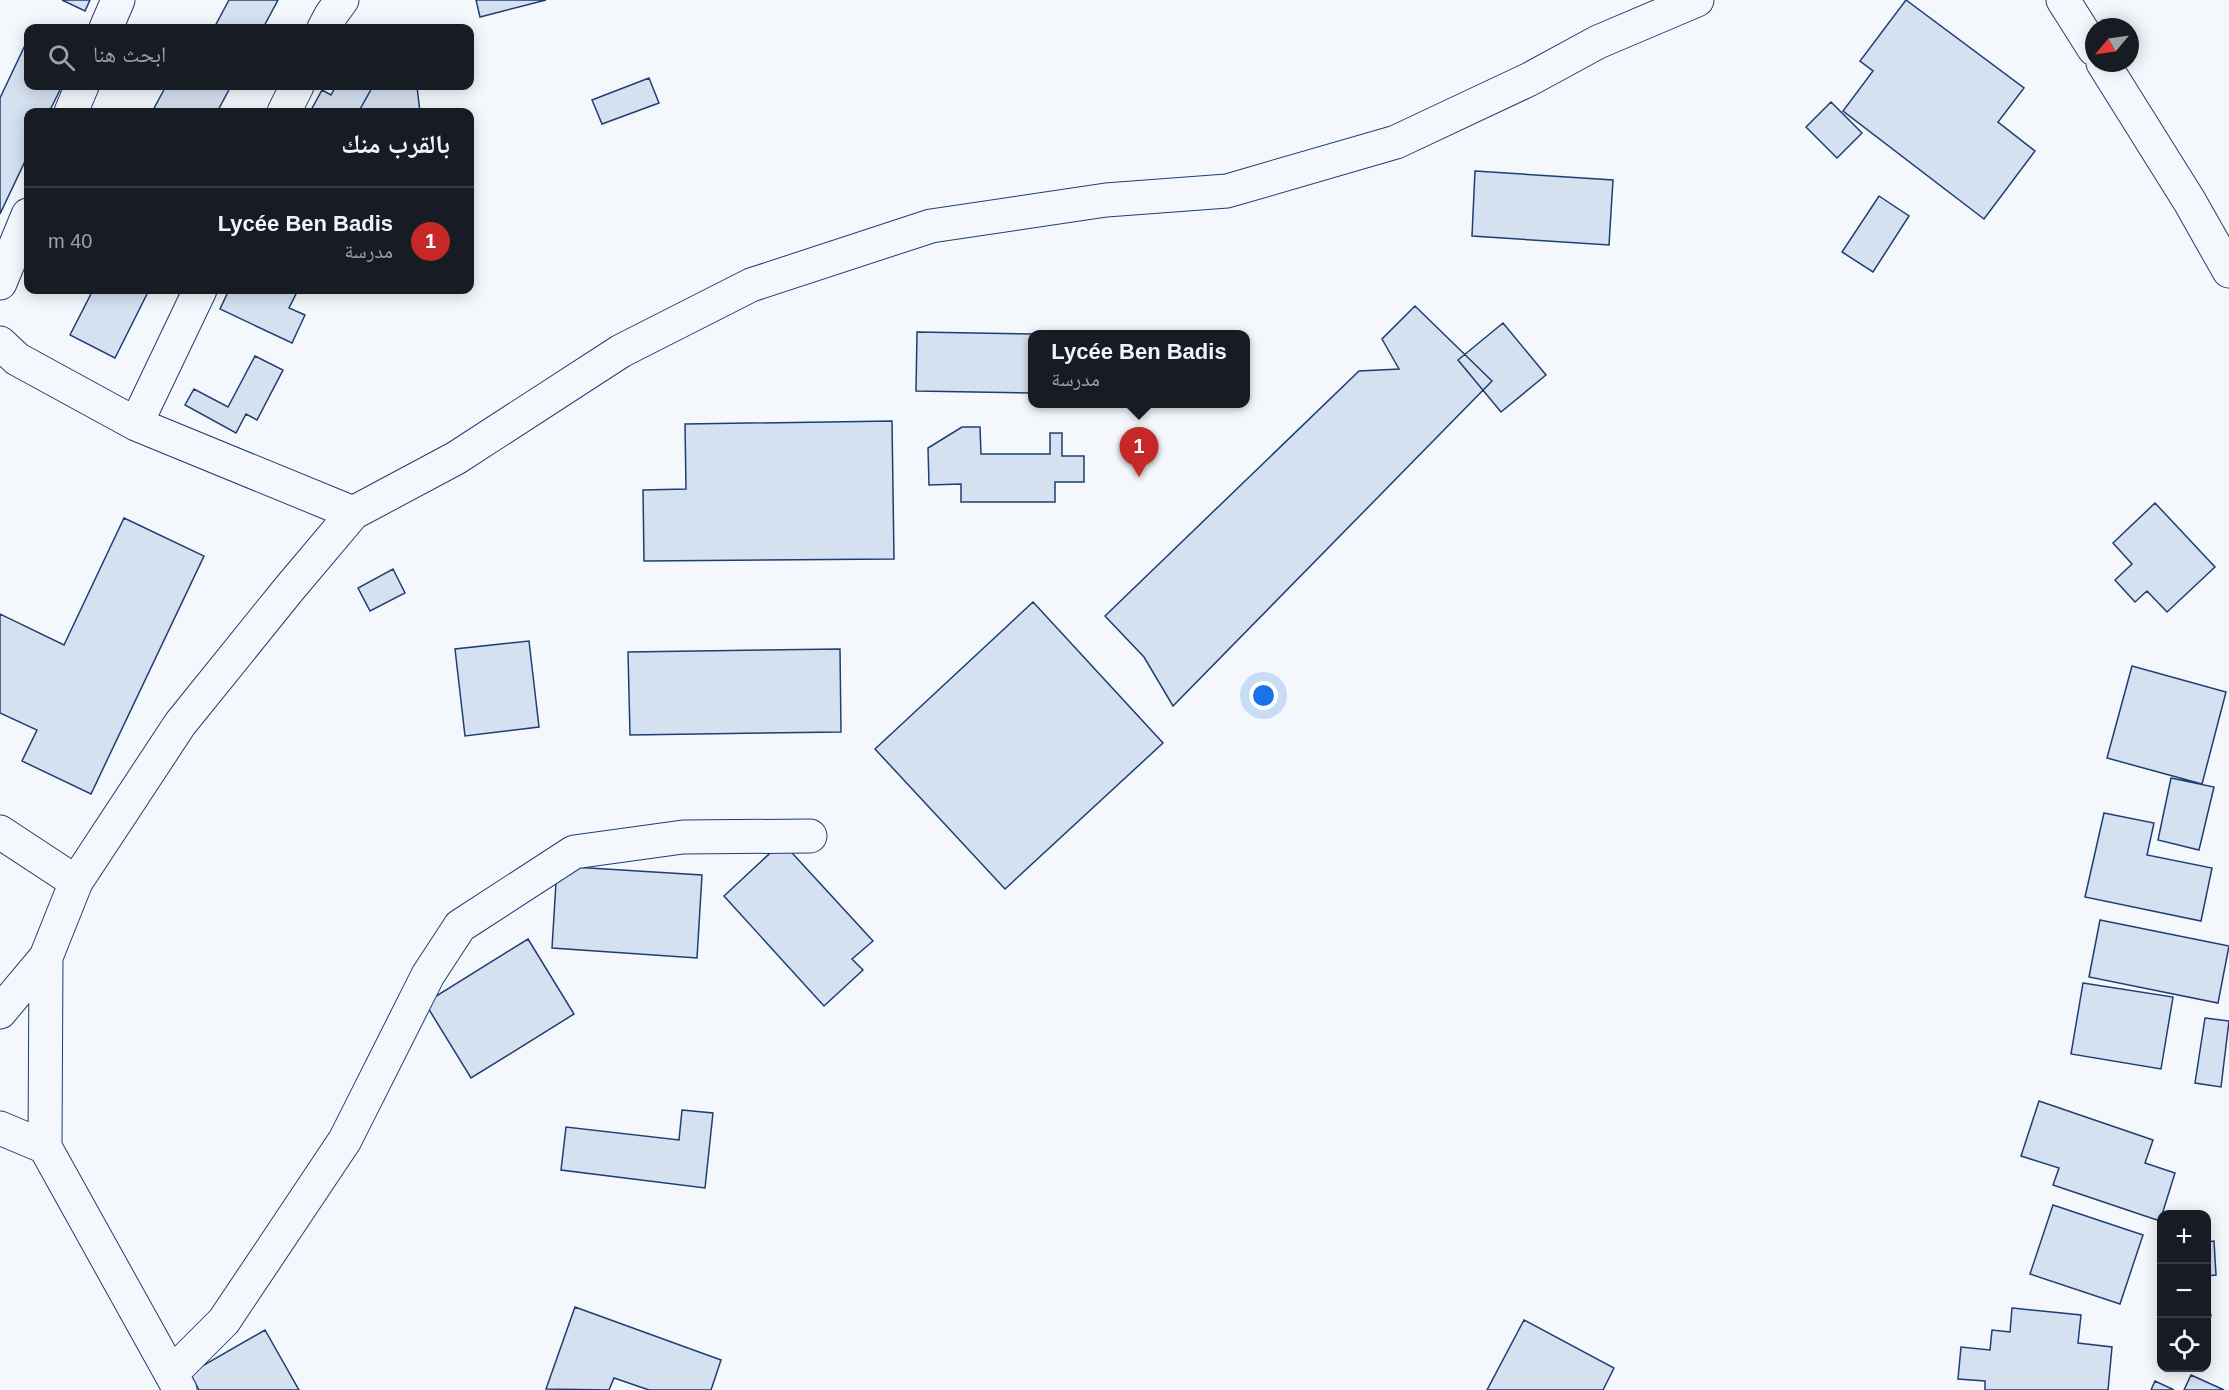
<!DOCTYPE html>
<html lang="ar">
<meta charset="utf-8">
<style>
body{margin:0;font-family:Helvetica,"Noto Naskh Arabic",sans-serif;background:#20242c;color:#f1f3f6;direction:rtl}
.controls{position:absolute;right:18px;bottom:18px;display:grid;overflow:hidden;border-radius:12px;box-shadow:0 3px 15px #0003}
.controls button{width:54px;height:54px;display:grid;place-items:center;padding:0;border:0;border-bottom:2px solid #363941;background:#171b24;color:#f1f3f6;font:30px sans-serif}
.compass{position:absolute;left:2085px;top:18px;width:54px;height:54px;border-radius:50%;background:#171b24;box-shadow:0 3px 15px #0003;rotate:241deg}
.you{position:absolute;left:1264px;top:696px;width:21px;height:21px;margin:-15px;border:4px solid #fff;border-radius:50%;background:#1a73e8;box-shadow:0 0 0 9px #1a73e833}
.badge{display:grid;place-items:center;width:39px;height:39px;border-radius:50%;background:#c62828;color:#fff;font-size:20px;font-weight:700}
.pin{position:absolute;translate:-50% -50px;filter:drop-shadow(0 2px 3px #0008)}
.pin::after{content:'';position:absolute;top:32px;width:21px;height:18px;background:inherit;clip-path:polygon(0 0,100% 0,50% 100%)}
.popup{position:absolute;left:1028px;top:330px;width:222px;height:78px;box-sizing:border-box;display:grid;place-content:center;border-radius:12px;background:#171b24;filter:drop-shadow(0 2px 4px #0005);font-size:20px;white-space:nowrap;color:#9ea1a6}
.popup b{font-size:22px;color:#f1f3f6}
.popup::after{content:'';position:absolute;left:50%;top:100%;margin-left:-12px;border:12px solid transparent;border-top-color:#171b24}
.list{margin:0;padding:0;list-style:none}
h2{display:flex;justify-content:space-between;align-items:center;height:78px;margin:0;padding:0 24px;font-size:26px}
h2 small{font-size:20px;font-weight:400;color:#9ea1a6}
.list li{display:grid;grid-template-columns:39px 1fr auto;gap:18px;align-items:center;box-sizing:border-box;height:108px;padding:0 24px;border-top:2px solid #363941}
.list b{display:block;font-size:22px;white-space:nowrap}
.list p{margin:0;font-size:20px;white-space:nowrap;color:#9ea1a6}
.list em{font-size:20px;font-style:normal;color:#9ea1a6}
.icon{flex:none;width:33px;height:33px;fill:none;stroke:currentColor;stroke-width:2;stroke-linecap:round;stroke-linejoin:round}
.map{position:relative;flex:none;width:2229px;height:1390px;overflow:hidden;direction:ltr}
.search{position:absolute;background:#171b24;box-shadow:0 3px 15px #0003;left:24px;top:24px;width:450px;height:66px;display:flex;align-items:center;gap:15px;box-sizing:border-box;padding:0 21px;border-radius:12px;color:#9ea1a6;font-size:22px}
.panel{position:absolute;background:#171b24;box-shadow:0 3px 15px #0003;left:24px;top:108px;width:450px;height:186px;border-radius:12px;direction:rtl}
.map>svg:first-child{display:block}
</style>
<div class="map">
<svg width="2229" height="1390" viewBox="0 0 2229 1390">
<rect width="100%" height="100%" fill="#f4f7fb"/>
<path fill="#d5e0f0" stroke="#1d3f73" stroke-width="1.5" d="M62,0h28l-5,11z
M229,0h49l-15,28h-49z
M476,0h70l-66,17z
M1906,0l118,88 -26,34 37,29 -51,68 -141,-108 30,-40 -13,-10z
M28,39v47h34l-13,26h-21v43l-28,59v-116z
M649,78l10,25 -57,21 -10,-24z
M166,86h65l-14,26h-65z
M336,86h37l-14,25 3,1h-52l12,-22 9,5z
M373,86h41l3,1 3,25 -61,-1z
M1831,102l31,31 -25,25 -31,-31z
M1475,171l138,9 -4,65 -137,-9z
M1879,196l30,20 -36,56 -31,-20z
M93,290h56l-34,68 -45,-23z
M229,290h69l-9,18 16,7 -13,28 -72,-34z
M1415,306l77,75 -319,325 -29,-49 -39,-41 254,-245 40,-2 -17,-30z
M1503,323l43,52 -45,37 -43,-52z
M917,332l116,2 -1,59 -116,-2z
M255,356l28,14 -26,50 -11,-6 -10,19 -51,-28 9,-16 34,18z
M892,421l2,138 -250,2 -1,-71 43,-1 -1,-65z
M962,427h18l1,27h69v-21h12v23h22v26h-29v20h-94v-18l-32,1 -1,-37z
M2155,503l60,64 -48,45 -20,-21 -12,11 -20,-22 17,-16 -19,-21z
M124,518l80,38 -113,238 -69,-33 15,-31 -37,-17v-99l64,31z
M393,569l12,24 -35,18 -12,-23z
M1033,602l130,141 -158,146 -130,-140z
M529,641l10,86 -74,9 -10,-87z
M840,649l1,83 -211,3 -2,-83z
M2132,666l94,26 -24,92 -95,-26z
M2171,778l43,9 -15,63 -41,-10z
M2104,813l50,10 -7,32 65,13 -11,53 -116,-24z
M782,842l91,99 -21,18 11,11 -39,36 -100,-110z
M557,866l145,9 -5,83 -145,-10z
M2100,920l129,26 -11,57 -129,-26z
M528,939l46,75 -103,64 -46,-75z
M2083,983l90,14 -12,72 -90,-15z
M2205,1018l24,3 -8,66 -26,-4z
M2039,1101l114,39 -8,23 30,10 -15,48 -107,-36 6,-17 -38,-12z
M682,1110l31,3 -8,75 -144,-18 5,-43 113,13z
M2053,1205l90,30 -23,69 -90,-30z
M2214,1241l2,34 -10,1v-34z
M2206,1292l5,24 -5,1z
M575,1307l146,53 -10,30h-62l-35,-12 -5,12 -63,-1z
M2012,1308l69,7 -3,28 34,4 -4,43h-123v-9l-27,-2 3,-32 29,3 2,-20 18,2z
M1524,1320l90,48 -11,22h-116z
M265,1330l34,60h-100l-9,-17z
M2191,1375l33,15h-40z
M2155,1381l19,9h-23z"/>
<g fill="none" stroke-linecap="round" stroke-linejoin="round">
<defs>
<path id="minor" d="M2063,0l31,49
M106,28l12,-28
M324,28l7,-13 11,-15
M2103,63l87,139 39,69
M71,112l11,-26
M284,112l13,-26
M0,283l28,-68
M0,343l17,16 119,65 217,89
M136,424l64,-134
M0,832l76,50
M0,1012l46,-55 30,-75 104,-158 109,-135 64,-76 103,-55 165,-107 130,-66 180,-59 175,-26 121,-9 169,-49 134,-63 68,-37 99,-42
M0,1128l45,19 1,-190
M45,1147l135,243
M171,1374l53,-53 121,-181 83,-165 32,-49 114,-74 109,-15 127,-1"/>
</defs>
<use href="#minor" stroke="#1d3f73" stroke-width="35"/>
<use href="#minor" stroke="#f4f7fb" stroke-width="33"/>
</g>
</svg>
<div class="controls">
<button>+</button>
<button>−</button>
<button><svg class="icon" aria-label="locate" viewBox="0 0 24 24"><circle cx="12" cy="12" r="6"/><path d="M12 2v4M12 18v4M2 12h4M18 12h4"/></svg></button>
</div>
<svg class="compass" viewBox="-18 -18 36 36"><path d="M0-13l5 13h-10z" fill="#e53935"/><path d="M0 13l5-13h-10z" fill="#9ea1a6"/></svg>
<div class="you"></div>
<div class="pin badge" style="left:1139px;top:477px">1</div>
<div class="popup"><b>Lycée Ben Badis</b>مدرسة</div>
<div class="search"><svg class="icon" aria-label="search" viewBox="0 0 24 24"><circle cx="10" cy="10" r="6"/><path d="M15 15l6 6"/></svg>ابحث هنا</div>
<section class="panel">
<h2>بالقرب منك<small></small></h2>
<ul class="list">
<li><span class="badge">1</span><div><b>Lycée Ben Badis</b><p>مدرسة</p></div><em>40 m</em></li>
</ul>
</section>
</div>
